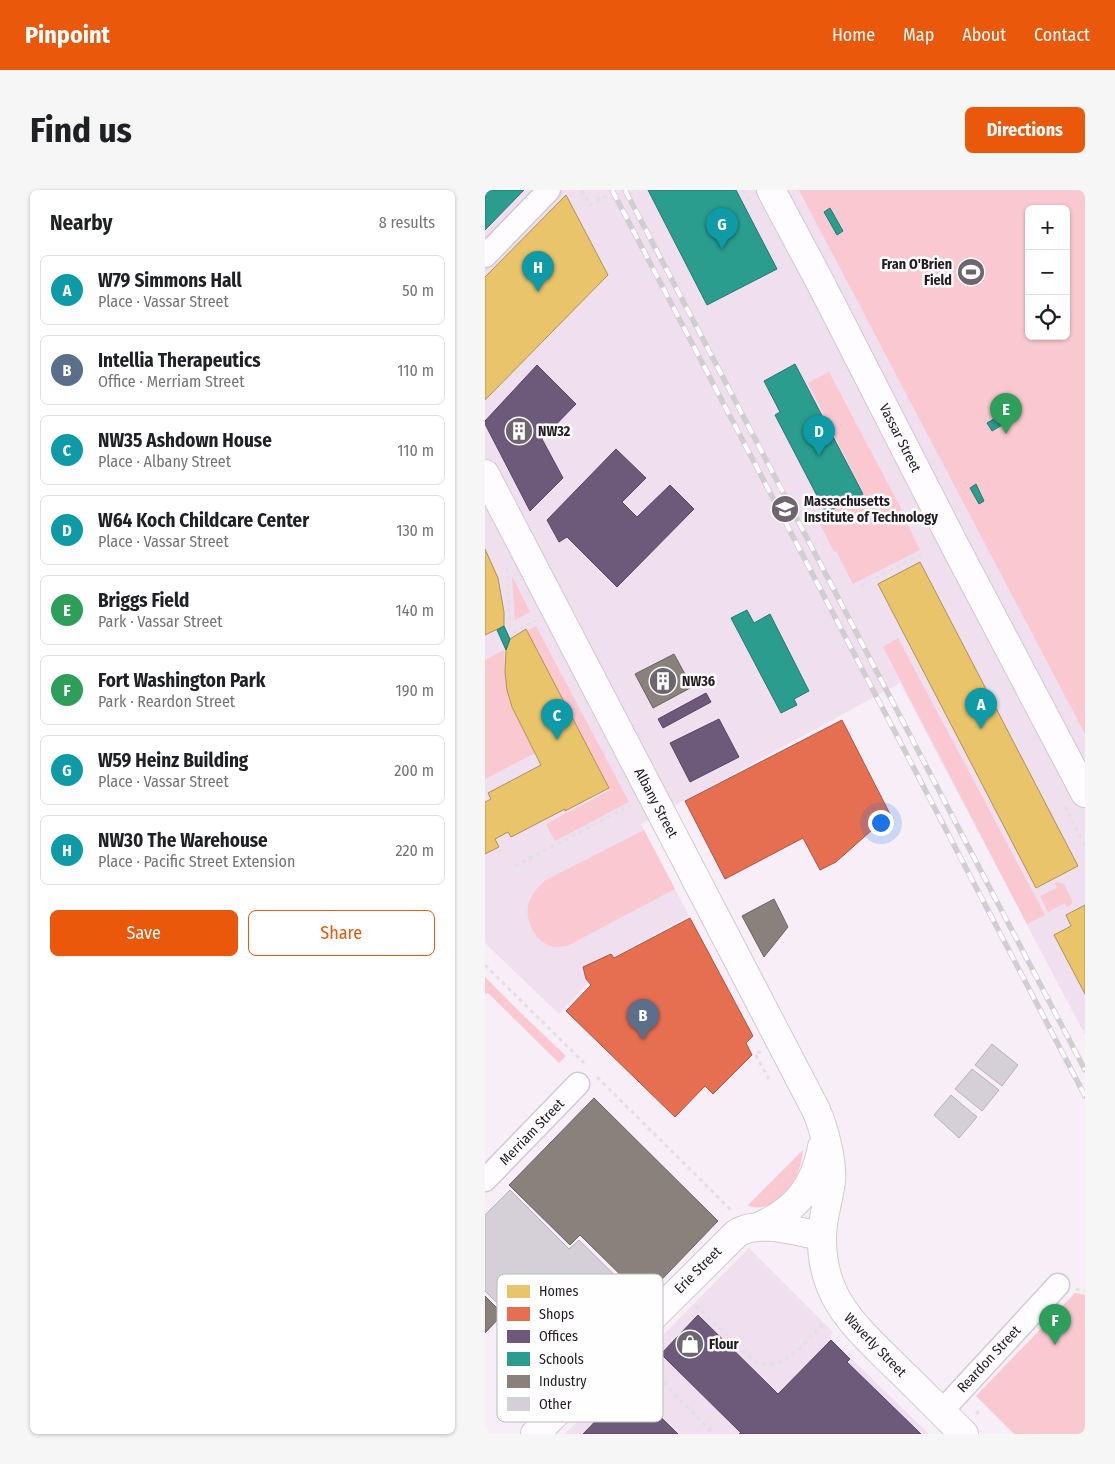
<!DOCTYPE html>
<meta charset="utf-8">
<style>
body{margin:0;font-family:"Fira Sans Condensed",sans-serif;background:#f6f6f6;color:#202124}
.controls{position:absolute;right:15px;top:15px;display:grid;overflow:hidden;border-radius:8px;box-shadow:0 1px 4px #0004}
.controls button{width:45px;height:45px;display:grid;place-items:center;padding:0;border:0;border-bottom:1px solid #e0e0e0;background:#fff;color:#202124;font:25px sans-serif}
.you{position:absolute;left:395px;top:632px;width:18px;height:18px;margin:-12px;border:4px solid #fff;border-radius:50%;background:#1a73e8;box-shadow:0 0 0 8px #1a73e833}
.badge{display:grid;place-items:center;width:32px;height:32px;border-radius:50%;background:#ea580c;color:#fff;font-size:16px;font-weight:700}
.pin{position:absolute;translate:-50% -41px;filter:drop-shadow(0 1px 2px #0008)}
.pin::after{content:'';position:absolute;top:26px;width:18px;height:15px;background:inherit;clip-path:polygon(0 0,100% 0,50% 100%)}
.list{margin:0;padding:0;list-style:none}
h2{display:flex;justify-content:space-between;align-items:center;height:65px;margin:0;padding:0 20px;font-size:21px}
h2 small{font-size:16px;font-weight:400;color:#757577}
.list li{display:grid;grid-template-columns:32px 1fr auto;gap:15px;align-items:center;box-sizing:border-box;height:70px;margin:0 10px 10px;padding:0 10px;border:1px solid #e0e0e0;border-radius:8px}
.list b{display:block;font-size:19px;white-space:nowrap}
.list p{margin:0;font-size:16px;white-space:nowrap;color:#757577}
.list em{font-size:16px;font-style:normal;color:#757577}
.actions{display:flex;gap:10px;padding:15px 20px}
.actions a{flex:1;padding:11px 0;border:1px solid #ea580c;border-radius:8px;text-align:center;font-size:18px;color:#ea580c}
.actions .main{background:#ea580c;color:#fff}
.icon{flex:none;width:28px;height:28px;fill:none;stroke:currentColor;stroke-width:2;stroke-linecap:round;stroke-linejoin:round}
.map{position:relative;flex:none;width:600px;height:1244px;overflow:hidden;border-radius:8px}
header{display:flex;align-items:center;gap:30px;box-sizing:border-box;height:70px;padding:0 25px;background:#ea580c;color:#fff}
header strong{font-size:24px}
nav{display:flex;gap:28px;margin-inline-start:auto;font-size:18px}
.intro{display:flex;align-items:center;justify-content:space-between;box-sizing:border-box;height:120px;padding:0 30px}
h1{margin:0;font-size:35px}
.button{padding:12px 22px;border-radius:8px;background:#ea580c;color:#fff;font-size:18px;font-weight:700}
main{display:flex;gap:30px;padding:0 30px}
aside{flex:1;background:#fff;border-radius:8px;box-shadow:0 1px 4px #0004}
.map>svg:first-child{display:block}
</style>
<header>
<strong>Pinpoint</strong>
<nav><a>Home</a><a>Map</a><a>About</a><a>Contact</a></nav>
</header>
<div class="intro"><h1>Find us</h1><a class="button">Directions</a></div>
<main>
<aside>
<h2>Nearby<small>8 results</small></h2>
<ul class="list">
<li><span class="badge" style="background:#0f9aa8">A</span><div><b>W79 Simmons Hall</b><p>Place · Vassar Street</p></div><em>50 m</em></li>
<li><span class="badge" style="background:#5c6f8a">B</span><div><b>Intellia Therapeutics</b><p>Office · Merriam Street</p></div><em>110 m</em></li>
<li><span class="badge" style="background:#0f9aa8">C</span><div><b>NW35 Ashdown House</b><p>Place · Albany Street</p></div><em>110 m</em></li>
<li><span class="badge" style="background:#0f9aa8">D</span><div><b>W64 Koch Childcare Center</b><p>Place · Vassar Street</p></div><em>130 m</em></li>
<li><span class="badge" style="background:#2e9e5b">E</span><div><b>Briggs Field</b><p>Park · Vassar Street</p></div><em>140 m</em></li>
<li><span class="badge" style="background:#2e9e5b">F</span><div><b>Fort Washington Park</b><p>Park · Reardon Street</p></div><em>190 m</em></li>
<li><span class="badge" style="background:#0f9aa8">G</span><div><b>W59 Heinz Building</b><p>Place · Vassar Street</p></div><em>200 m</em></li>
<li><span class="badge" style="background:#0f9aa8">H</span><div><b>NW30 The Warehouse</b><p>Place · Pacific Street Extension</p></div><em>220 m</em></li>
</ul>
<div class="actions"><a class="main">Save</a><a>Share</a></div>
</aside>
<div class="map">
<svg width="600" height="1244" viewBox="0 0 600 1244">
<rect width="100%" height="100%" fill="#f8eef8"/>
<path fill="#efdfef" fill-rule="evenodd" d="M0,0h600v845l-185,-352 -259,141 48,92 -79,43 -51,55 -71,-68 -3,-4zM544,19h37v127h-37z
M264,1058l84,84 -4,5 100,97h-364z"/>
<path fill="#fac8d0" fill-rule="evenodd" d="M314,0h286v544zM544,19h37v127h-37z
M344,182l76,144 -1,1 16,33 -67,34 -17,-33 -2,1 -17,-34 47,-24 -56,-111z
M27,386l18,36 -15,8z
M51,436l93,176 -74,39 -9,-17 64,-34 -83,-159z
M413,448l147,277 -18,9 -144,-277z
M19,460l1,26 4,24 26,53 -50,26v-119z
M159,640l31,59 -108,57c-4,0 -8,1 -12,1 -8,-1 -16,-7 -20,-13 -13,-21 -8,-37 9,-53z
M572,692l7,2 8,17v3l-5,3 -2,-4 -17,9 -8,-16 17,-8 -2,-5z
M0,787l37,37 44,42 -7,7 -71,-70 -3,1z
M318,960c-2,24 -15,51 -41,57 -5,1 -10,1 -14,-2z
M590,1103l10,2v139h-71l-38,-38z"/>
<path fill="#e9c46a" stroke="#ae9255" d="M81,5l42,80 -123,125v-123z
M0,359l13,29 6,34v14l-19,9z
M435,372l158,304 -42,22 -158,-304z
M41,439l83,159 -44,23v-2l-54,28 -3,-5 -13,7 4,8 -14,7v-52l6,-3 -3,-6 53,-28 -29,-58 -5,-17 -2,-18 1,-22 4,-11z
M600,715v89l-31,-59 17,-9 -5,-11z"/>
<path fill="#e76f51" stroke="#ac5643" d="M357,530l48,94 -54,48 -16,8 -17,-32 -78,41 -40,-78z
M205,728l63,118 -7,7 6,12 -39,39 -8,-8 -30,31 -109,-106 25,-26 -5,-6 -3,-12 28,-13 3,4z"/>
<path fill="#6d597a" stroke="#574760" d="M52,175l39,39 -34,35 21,39 -33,33 -45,-87v-3z
M131,259l30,29 -24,24 15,15 33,-32 24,24 -77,78 -50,-50 -8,5 -12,-22z
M221,503l5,9 -48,26 -5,-9z
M234,529l20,38 -49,25 -20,-39z
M213,1125l80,79 53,-54 19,19 -3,3 74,72h-182l2,-1 -80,-79z
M151,1203l42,41h-95l26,-27 7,7z"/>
<path fill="#2a9d8f" stroke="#28776f" d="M0,0h39l-39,40z
M163,0h88l41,79 -70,36z
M345,18l13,23 -6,4 -13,-23z
M310,174l68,130 -37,19 -51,-98 5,-3 -16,-31z
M519,223l5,8 -17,10 -5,-8z
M491,294l8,17 -5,3 -9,-16z
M262,420l7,13 16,-9 39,77 -15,8 3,6 -16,8 -50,-95z
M19,436l6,13 -4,11 -9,-20z"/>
<path fill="#8a817c" stroke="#6b6361" d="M189,464l18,33 -39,21 -18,-34z
M289,709l14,28 -24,30 -22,-41z
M109,908l124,123 -74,77 -64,-63 -10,10 -61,-60z
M0,1106l18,18 -18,19z"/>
<path fill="#d5cfd7" stroke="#b7b1b8" d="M507,854l26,21 -16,21 -27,-21z
M487,879l27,21 -17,21 -27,-22z
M466,905l26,22 -18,21 -25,-23z
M25,1000l59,59 10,-9 59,58 -72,73 -81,-80v-76z"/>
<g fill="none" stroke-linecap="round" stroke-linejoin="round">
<defs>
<path id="minor" d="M0,66l64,-66
M0,990l93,-96
M456,1222l117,-127"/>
<path id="major" d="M286,0l48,90 136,266 130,247
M0,284l331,636c8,18 17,52 15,71 -2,18 -9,37 -9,56 -1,62 34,90 74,130 23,22 45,45 68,67
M273,1037c37,-16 57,-40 64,-80
M50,1244l202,-201c23,-14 60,-1 85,3"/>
</defs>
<use href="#minor" stroke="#d1cad1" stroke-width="25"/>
<use href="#major" stroke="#d1cad1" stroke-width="30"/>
<path stroke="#e3e0e3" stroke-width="3" stroke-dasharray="4 4" stroke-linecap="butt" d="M97,0l8,15 27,-15
M258,0l6,10
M22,378l3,57 4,7 21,-11
M376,396l64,-34
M580,616l20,40
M30,676l116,-61
M0,775l99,98
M274,861l1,1 -5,2 14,25
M112,887l134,133
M591,1099l9,2
M211,1116l58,55c31,13 52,-20 71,-40
M156,1170l73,74
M491,1224l5,-5"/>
<use href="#minor" stroke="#fefcfe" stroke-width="22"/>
<use href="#major" stroke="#fefcfe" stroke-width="28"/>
<defs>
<path id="rail" d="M127,0l473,906
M140,0l460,880"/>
</defs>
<use href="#rail" stroke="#d1ced1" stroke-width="5.5"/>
<use href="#rail" stroke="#fefefe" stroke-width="4" stroke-dasharray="11" stroke-linecap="butt"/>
</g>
<defs>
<symbol id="stadium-disc" viewBox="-11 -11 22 22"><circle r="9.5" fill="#6e666e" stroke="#fefefe"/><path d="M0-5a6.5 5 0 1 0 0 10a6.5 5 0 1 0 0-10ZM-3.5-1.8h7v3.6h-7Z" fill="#fff"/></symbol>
<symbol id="building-disc" viewBox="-11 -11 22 22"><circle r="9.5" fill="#6e666e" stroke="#fefefe"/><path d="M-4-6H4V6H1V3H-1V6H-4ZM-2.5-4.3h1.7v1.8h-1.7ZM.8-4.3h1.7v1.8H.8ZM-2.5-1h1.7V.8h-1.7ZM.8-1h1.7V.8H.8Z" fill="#fff"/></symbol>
<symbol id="university-disc" viewBox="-11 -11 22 22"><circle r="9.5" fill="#6e666e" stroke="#fefefe"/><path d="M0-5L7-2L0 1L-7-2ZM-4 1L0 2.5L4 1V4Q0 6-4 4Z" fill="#fff"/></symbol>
<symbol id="shop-disc" viewBox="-11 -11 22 22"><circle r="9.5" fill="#6e666e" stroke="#fefefe"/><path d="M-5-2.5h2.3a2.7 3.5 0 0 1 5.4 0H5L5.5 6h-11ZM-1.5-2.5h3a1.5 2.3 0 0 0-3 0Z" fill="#fff"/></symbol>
</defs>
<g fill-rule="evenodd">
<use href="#stadium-disc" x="470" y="66" width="32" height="32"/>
<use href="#building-disc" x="18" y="225" width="32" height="32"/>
<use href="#university-disc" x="284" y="303" width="32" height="32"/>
<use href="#building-disc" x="162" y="475" width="32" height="32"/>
<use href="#shop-disc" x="189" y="1138" width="32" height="32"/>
</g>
<g text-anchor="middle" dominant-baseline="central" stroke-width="5" stroke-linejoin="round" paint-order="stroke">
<g font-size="14" font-weight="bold" fill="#231d23" stroke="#fefefe" text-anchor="start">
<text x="467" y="74" text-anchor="end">Fran O'Brien<tspan x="467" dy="16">Field</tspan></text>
<text x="53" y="241">NW32</text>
<text x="319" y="311">Massachusetts<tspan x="319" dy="16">Institute of Technology</tspan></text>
<text x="197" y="491">NW36</text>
<text x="224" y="1154">Flour</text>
</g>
<g font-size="14" fill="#231d23" stroke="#fefefe">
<text transform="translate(415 248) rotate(63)">Vassar Street</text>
<text transform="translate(171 613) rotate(62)">Albany Street</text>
<text transform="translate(47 942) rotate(-46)">Merriam Street</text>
<text transform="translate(213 1080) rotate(-45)">Erie Street</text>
<text transform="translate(390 1155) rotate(46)">Waverly Street</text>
<text transform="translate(504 1169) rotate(-47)">Reardon Street</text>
</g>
</g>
<rect x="12" y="1084" width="166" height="148" rx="8" fill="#fefefe" stroke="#bcbabc" stroke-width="1"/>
<rect x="22" y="1095" width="23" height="13" fill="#e9c46a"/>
<rect x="22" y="1117" width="23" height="14" fill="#e76f51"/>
<rect x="22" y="1140" width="23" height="13" fill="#6d597a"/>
<rect x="22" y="1162" width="23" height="14" fill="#2a9d8f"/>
<rect x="22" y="1185" width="23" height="13" fill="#8a817c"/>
<rect x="22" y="1207" width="23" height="14" fill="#d5cfd7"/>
<g font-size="14" fill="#231d23">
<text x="54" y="1106">Homes</text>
<text x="54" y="1129">Shops</text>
<text x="54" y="1151">Offices</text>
<text x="54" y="1174">Schools</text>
<text x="54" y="1196">Industry</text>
<text x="54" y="1219">Other</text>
</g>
</svg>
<div class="controls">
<button>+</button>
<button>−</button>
<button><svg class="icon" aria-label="locate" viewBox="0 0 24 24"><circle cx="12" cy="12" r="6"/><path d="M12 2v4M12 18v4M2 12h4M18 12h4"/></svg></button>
</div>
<div class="you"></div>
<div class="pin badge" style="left:496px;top:539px;background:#0f9aa8">A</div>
<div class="pin badge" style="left:158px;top:850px;background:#5c6f8a">B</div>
<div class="pin badge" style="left:72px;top:550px;background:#0f9aa8">C</div>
<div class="pin badge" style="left:334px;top:266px;background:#0f9aa8">D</div>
<div class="pin badge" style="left:521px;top:244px;background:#2e9e5b">E</div>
<div class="pin badge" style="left:570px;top:1155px;background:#2e9e5b">F</div>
<div class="pin badge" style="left:237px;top:59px;background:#0f9aa8">G</div>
<div class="pin badge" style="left:53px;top:102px;background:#0f9aa8">H</div>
</div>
</main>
